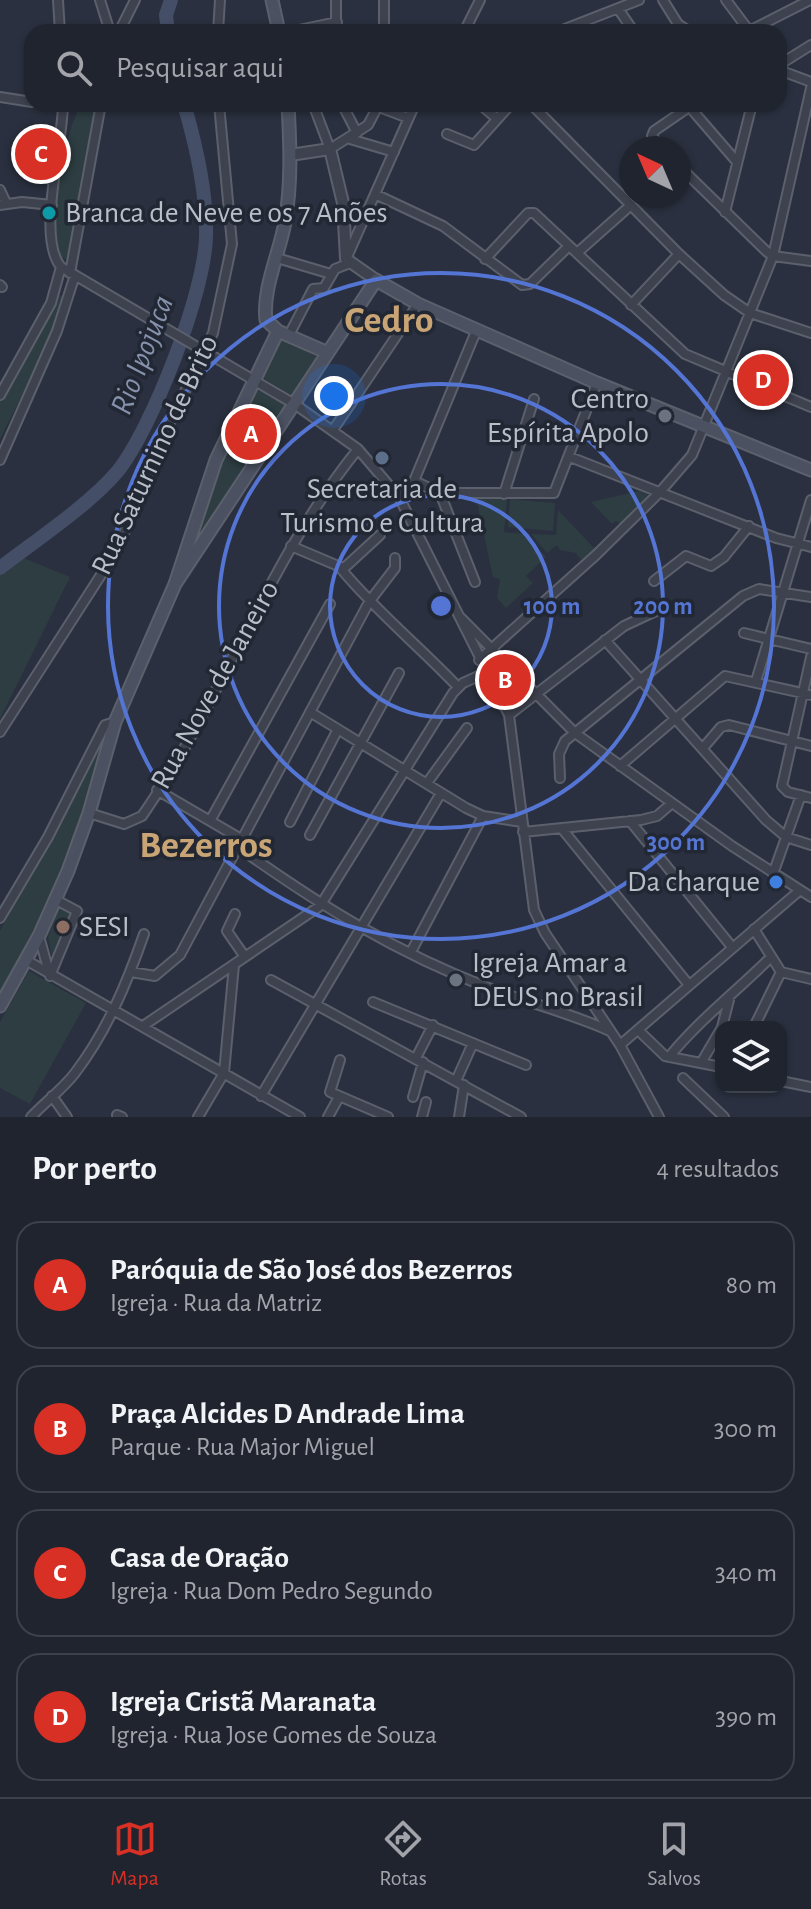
<!DOCTYPE html>
<html lang="pt">
<meta charset="utf-8">
<style>
body{margin:0;font-family:"Alegreya Sans",sans-serif;background:#2d303b;color:#f1f3f6}
.controls{position:absolute;right:24px;bottom:24px;display:grid;overflow:hidden;border-radius:16px;box-shadow:0 2px 6px #0004}
.controls button{width:72px;height:72px;display:grid;place-items:center;padding:0;border:0;border-bottom:2px solid #3d414b;background:#20242f;color:#f1f3f6;font:40px sans-serif}
.compass{position:absolute;left:619px;top:136px;width:72px;height:72px;border-radius:50%;background:#20242f;box-shadow:0 2px 6px #0004;rotate:316deg}
.you{position:absolute;left:334px;top:396px;width:28px;height:28px;margin:-20px;border:6px solid #fff;border-radius:50%;background:#1a73e8;box-shadow:0 0 0 12px #1a73e833}
.badge{display:grid;place-items:center;width:52px;height:52px;border-radius:50%;background:#d93025;color:#fff;font-size:26px;font-weight:700}
.pin{position:absolute;translate:-50% -50%;border:4px solid #fff;box-shadow:0 2px 8px #0006}
.list{margin:0;padding:0;list-style:none}
h2{display:flex;justify-content:space-between;align-items:center;height:104px;margin:0;padding:0 32px;font-size:34px}
h2 small{font-size:26px;font-weight:400;color:#a2a4aa}
.list li{display:grid;grid-template-columns:52px 1fr auto;gap:24px;align-items:center;box-sizing:border-box;height:128px;margin:0 16px 16px;padding:0 16px;border:2px solid #3d414b;border-radius:24px}
.list b{display:block;font-size:30px;white-space:nowrap}
.list p{margin:0;font-size:26px;white-space:nowrap;color:#a2a4aa}
.list em{font-size:26px;font-style:normal;color:#a2a4aa}
.icon{flex:none;width:44px;height:44px;fill:none;stroke:currentColor;stroke-width:2;stroke-linecap:round;stroke-linejoin:round}
.map{position:relative;flex:none;width:811px;height:1117px;overflow:hidden}
.search{position:absolute;background:#20242f;box-shadow:0 2px 6px #0004;left:24px;right:24px;top:24px;height:88px;display:flex;align-items:center;gap:20px;box-sizing:border-box;padding:0 28px;border-radius:24px;color:#a2a4aa;font-size:30px}
.sheet{height:680px;background:#20242f}
nav{display:flex;justify-content:space-around;align-items:center;box-sizing:border-box;height:112px;border-top:2px solid #3d414b;background:#20242f;font-size:22px;color:#a2a4aa}
nav a{display:grid;justify-items:center;gap:4px}
nav .on{color:#d93025}
.map>svg:first-child{display:block}
</style>
<div class="map">
<svg width="811" height="1117" viewBox="0 0 811 1117">
<rect width="100%" height="100%" fill="#2a303f"/>
<path fill="#2d3d41" d="M81,104h26l-31,158 -17,-5c-11,-36 4,-120 22,-153z
M58,295l5,1 -7,33 -56,110v-39z
M283,337l34,20 -21,41 -34,-21z
M259,387l29,16 -87,131 -2,-2 27,-82z
M639,491l9,4 -28,29 -4,-3 -4,3 -21,-22z
M476,497l31,3 -3,32 21,2 21,23 -20,19 7,7 -27,25 -9,-10 3,-19 -7,-2z
M510,499l45,4 -2,28 -45,-4z
M558,510l37,39 -14,11 -5,-7 -16,-3 -3,-5 -10,8 -16,-19 25,1z
M16,555l54,22 -70,142v-148z
M494,659h6l23,30 -3,12 -6,5 -7,-3 -20,-31z
M110,727l-45,153 -65,118v-67z
M61,901l24,9 -31,57 -6,-30z
M29,971l57,32 -56,101 -30,-16v-66z"/>
<g fill="none" stroke-linecap="round" stroke-linejoin="round">
<path stroke="#444e67" stroke-width="14" d="M168,32l-2,-17 5,-15
M0,568c35,-27 89,-63 117,-96 35,-43 89,-182 89,-237 1,-43 -10,-90 -22,-131"/>
<defs>
<path id="minor" d="M58,0l2,32
M100,0l10,32
M663,0l15,24 12,8
M726,0l24,32
M619,10l15,22
M749,31l61,-31
M119,32l16,-32
M218,32l2,-32
M289,32l48,-10
M336,32v-32
M384,32v-32
M464,32l16,-32
M557,32l82,-32
M779,65l32,-20
M779,70l32,12
M0,97l32,5
M45,104l18,2
M63,104c0,40 -27,133 -2,163l235,138 62,44 41,48 110,218 25,195 11,23 75,112 39,72
M313,104l17,45 38,-24 11,-21
M342,104l15,29
M371,104l37,14
M480,104l16,14
M531,104l148,150 45,41 26,18 61,20
M687,104l50,58
M447,134l27,11 37,-41
M350,139l44,13
M662,148l-10,-12 2,-5 35,-24
M679,166l87,85 7,5 38,5
M0,190l6,13
M377,195l66,31 79,59 8,-1 39,-38
M0,205l22,-3 30,3
M725,212l27,-108
M577,253l54,-48
M347,257l68,-153
M277,258l54,16
M485,259l43,-46h6l151,141 126,53
M70,273l31,-169
M0,285l2,2
M631,305l48,-51
M289,335l24,-46 11,-1 11,-19 15,-6
M0,395l51,-92 10,-36
M333,430l85,-126
M570,457l206,81 35,9
M0,460l57,-129 18,-56
M414,481l26,12h114l43,-110
M440,493l35,89
M504,494l30,-95
M399,497l15,-16 63,-152
M380,535l-38,35c35,42 78,77 116,117
M291,546l52,22
M654,581l32,-25 25,10 13,-9 25,-31
M461,618l114,115 157,113 79,51
M744,633l67,16
M605,640l161,180 20,17 25,8
M811,657l-29,129 6,6 23,6
M479,660l117,-105 64,-63 32,-37 81,-199 38,-168
M756,681l55,-181
M310,712l156,96 17,8 39,6
M509,715l115,-89 32,-15
M0,732l117,-182 51,-123 45,-94 19,-89 -13,-140
M703,748l18,-21 8,-2 82,21
M620,766l105,-90 86,19
M560,778l-1,-24 6,-13 178,-145 16,-7 52,8
M427,783l40,-55
M157,790l84,49
M89,813l35,11 18,-8c81,-117 126,-256 216,-367
M210,821l120,-217
M630,821l102,126
M290,822l48,-93
M563,830l126,155
M523,832l118,-12 16,-4 15,-13
M310,835l89,-162
M238,847c80,57 158,106 251,141 40,15 81,25 121,43
M773,874l28,-79
M235,914l-8,17 18,26
M0,918l48,-81 57,-112 10,-3
M754,929l27,43 30,7
M39,936l11,40
M411,952l72,-136
M26,960l274,157
M131,972l24,4 25,-21 189,-353 26,-34v-10
M50,976l27,-65 -21,-11
M271,980l250,137
M373,1002l153,63
M143,1026l177,-120 133,-213 10,-10 22,-10
M722,1027l7,-27
M754,1027l27,-55
M638,1030l27,26 56,11
M620,1045l179,-154
M669,1057c30,-37 68,-66 102,-100
M416,1058l17,-33
M340,1060l-10,32 58,25
M701,1063l20,-34
M683,1078l41,39
M456,1081l17,-38
M781,1081l30,6
M52,1096l15,21
M261,1096l180,-303
M413,1097l10,-35
M117,1115l5,2
M31,1117c14,-15 32,-28 44,-44 32,-42 52,-90 69,-139
M198,1117l26,-44 10,-108
M328,1117l11,-20
M422,1117l4,-15
M459,1117l5,-32"/>
<path id="tertiary" d="M290,155l40,-6 13,54 3,56 30,21"/>
<path id="secondary" d="M272,0l7,32
M288,104c2,38 4,80 -3,118 -5,30 -23,67 -19,98l12,11 48,21
M175,584l201,-304 42,24 179,79 214,87
M0,1006l39,-70 29,-65 21,-58 26,-91 60,-138 41,-124 62,-129"/>
</defs>
<use href="#minor" stroke="#5b606c" stroke-width="12"/>
<use href="#tertiary" stroke="#5b606c" stroke-width="14"/>
<use href="#secondary" stroke="#5b606c" stroke-width="15"/>
<use href="#minor" stroke="#3e424f" stroke-width="8"/>
<use href="#tertiary" stroke="#3e424f" stroke-width="10"/>
<use href="#secondary" stroke="#4c5161" stroke-width="11"/>
</g>
<g fill="none" stroke="#5475d3" stroke-width="4">
<circle cx="441" cy="606" r="111"/>
<circle cx="441" cy="606" r="222"/>
<circle cx="441" cy="606" r="333"/>
</g>
<circle fill="#0f9aa8" stroke="#222734" stroke-width="3" cx="49" cy="213" r="8"/>
<g fill="#6b7280" stroke="#222734" stroke-width="3">
<circle cx="665" cy="416" r="8"/>
<circle cx="456" cy="980" r="8"/>
</g>
<circle fill="#5c6f8a" stroke="#222734" stroke-width="3" cx="382" cy="458" r="8"/>
<circle fill="#3f7fe0" stroke="#222734" stroke-width="3" cx="776" cy="882" r="8"/>
<circle fill="#8d6e63" stroke="#222734" stroke-width="3" cx="63" cy="927" r="8"/>
<g text-anchor="middle" dominant-baseline="central" stroke-width="7" stroke-linejoin="round" paint-order="stroke">
<g font-size="30" fill="#babec9" stroke="#222734" text-anchor="start">
<text x="65" y="213">Branca de Neve e os 7 Anões</text>
<text x="649" y="399" text-anchor="end">Centro<tspan x="649" dy="34">Espírita Apolo</tspan></text>
<text x="382" y="489" text-anchor="middle">Secretaria de<tspan x="382" dy="34">Turismo e Cultura</tspan></text>
<text x="760" y="882" text-anchor="end">Da charque</text>
<text x="79" y="927">SESI</text>
<text x="472" y="963">Igreja Amar a<tspan x="472" dy="34">DEUS no Brasil</tspan></text>
</g>
<g font-size="30" fill="#babec9" stroke="#222734">
<text transform="translate(155 455) rotate(-65)">Rua Saturnino de Brito</text>
<text transform="translate(215 685) rotate(-61)">Rua Nove de Janeiro</text>
</g>
<g font-size="32" font-style="italic" fill="#8691ac" stroke="#222734">
<text transform="translate(142 355) rotate(-69)">Rio Ipojuca</text>
</g>
<g font-size="38" font-weight="bold" fill="#c9a576" stroke="#222734">
<text x="389" y="321">Cedro</text>
<text x="206" y="846">Bezerros</text>
</g>
</g>
<circle cx="441" cy="606" r="12" fill="#5475d3" stroke="#222734" stroke-width="4"/>
<g font-size="24" text-anchor="middle" font-weight="bold" fill="#5475d3" stroke="#222734" stroke-width="7" stroke-linejoin="round" paint-order="stroke">
<text x="552" y="614">100 m</text>
<text x="663" y="614">200 m</text>
<text x="676" y="850">300 m</text>
</g>
</svg>
<div class="controls">
<button><svg class="icon" aria-label="layers" viewBox="0 0 24 24"><path d="M12 4l9 5-9 5-9-5zM3 14l9 5 9-5"/></svg></button>
</div>
<svg class="compass" viewBox="-18 -18 36 36"><path d="M0-13l5 13h-10z" fill="#e53935"/><path d="M0 13l5-13h-10z" fill="#a2a4aa"/></svg>
<div class="you"></div>
<div class="pin badge" style="left:251px;top:434px">A</div>
<div class="pin badge" style="left:505px;top:680px">B</div>
<div class="pin badge" style="left:41px;top:154px">C</div>
<div class="pin badge" style="left:763px;top:380px">D</div>
<div class="search"><svg class="icon" aria-label="search" viewBox="0 0 24 24"><circle cx="10" cy="10" r="6"/><path d="M15 15l6 6"/></svg>Pesquisar aqui</div>
</div>
<section class="sheet">
<h2>Por perto<small>4 resultados</small></h2>
<ul class="list">
<li><span class="badge">A</span><div><b>Paróquia de São José dos Bezerros</b><p>Igreja · Rua da Matriz</p></div><em>80 m</em></li>
<li><span class="badge">B</span><div><b>Praça Alcides D Andrade Lima</b><p>Parque · Rua Major Miguel</p></div><em>300 m</em></li>
<li><span class="badge">C</span><div><b>Casa de Oração</b><p>Igreja · Rua Dom Pedro Segundo</p></div><em>340 m</em></li>
<li><span class="badge">D</span><div><b>Igreja Cristã Maranata</b><p>Igreja · Rua Jose Gomes de Souza</p></div><em>390 m</em></li>
</ul>
</section>
<nav>
<a class="on"><svg class="icon" aria-label="map" viewBox="0 0 24 24"><path d="M3 6l6-2 6 2 6-2v14l-6 2-6-2-6 2zM9 4v14M15 6v14"/></svg>Mapa</a>
<a><svg class="icon" aria-label="directions" viewBox="0 0 24 24"><path d="M12 3l9 9-9 9-9-9zM9 14v-3h6M13 9l2 2-2 2"/></svg>Rotas</a>
<a><svg class="icon" aria-label="saved" viewBox="0 0 24 24"><path d="M7 4h10v16l-5-4-5 4z"/></svg>Salvos</a>
</nav>
